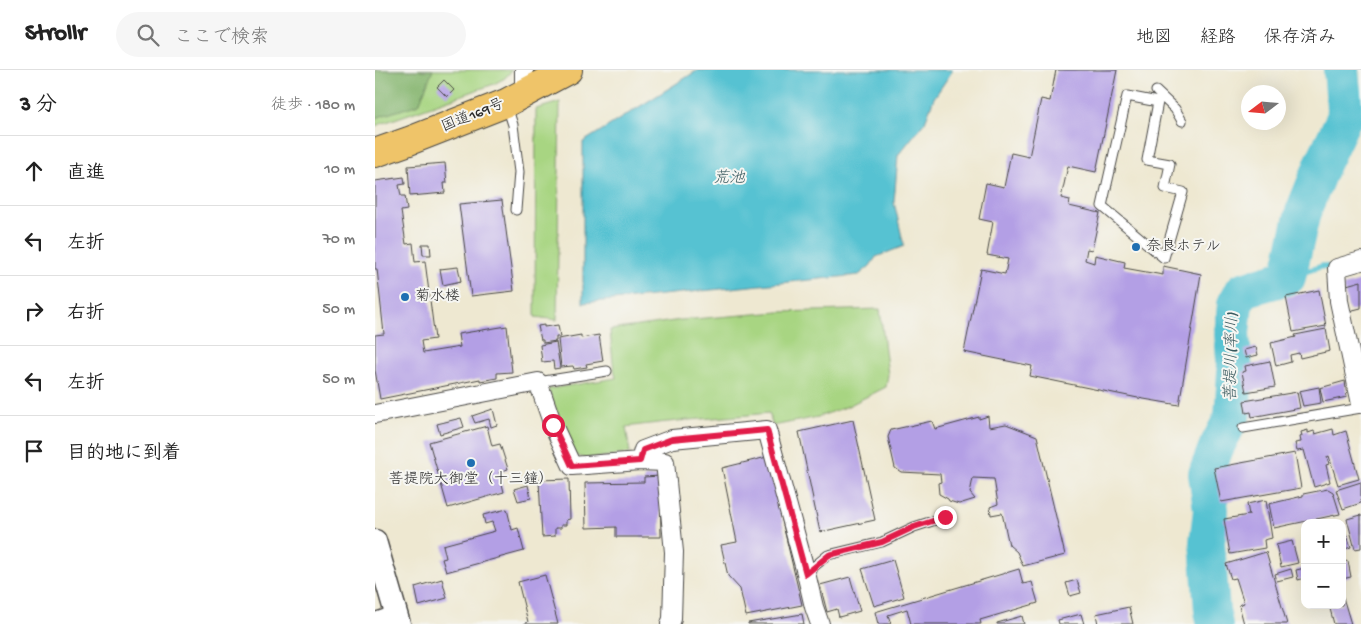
<!DOCTYPE html>
<html lang="ja">
<meta charset="utf-8">
<style>
body{margin:0;font-family:"Gochi Hand","Klee One",sans-serif;background:#f6f6f6;color:#222}
.controls{position:absolute;right:15px;bottom:15px;display:grid;overflow:hidden;border-radius:10px;box-shadow:0 5px 20px #0002}
.controls button{width:45px;height:45px;display:grid;place-items:center;padding:0;border:0;border-bottom:1px solid #e0e0e0;background:#fff;color:#222;font:25px sans-serif}
.compass{position:absolute;left:866px;top:15px;width:45px;height:45px;border-radius:50%;background:#fff;box-shadow:0 5px 20px #0002;rotate:254deg}
.stop{position:absolute;width:15px;height:15px;margin:-11px;border:4px solid #e11d48;border-radius:50%;background:#fff}
.stop.end{background:#e11d48;border-color:#fff;box-shadow:0 1px 5px #0008}
.list{margin:0;padding:0;list-style:none}
h2{display:flex;justify-content:space-between;align-items:center;height:65px;margin:0;padding:0 20px;font-size:21px}
h2 small{font-size:16px;font-weight:400;color:#767676}
.list li{display:grid;grid-template-columns:32px 1fr auto;gap:15px;align-items:center;box-sizing:border-box;height:70px;padding:0 20px;border-top:1px solid #e0e0e0}
.list b{display:block;font-size:19px;white-space:nowrap}
.list em{font-size:16px;font-style:normal;color:#767676}
.icon{flex:none;width:28px;height:28px;fill:none;stroke:currentColor;stroke-width:2;stroke-linecap:round;stroke-linejoin:round}
.map{position:relative;flex:none;width:986px;height:554px;overflow:hidden}
header{display:flex;align-items:center;gap:30px;box-sizing:border-box;height:70px;padding:0 25px;background:#fff;border-bottom:1px solid #e0e0e0}
header strong{font-size:24px}
nav{display:flex;gap:28px;margin-inline-start:auto;font-size:18px}
.search{width:350px;height:45px;background:#f6f6f6;display:flex;align-items:center;gap:12px;box-sizing:border-box;padding:0 18px;border-radius:28px;color:#767676;font-size:19px}
main{display:flex}
aside{flex:1;background:#fff}
.map>svg:first-child{display:block}
</style>
<header>
<strong>Strollr</strong>
<div class="search"><svg class="icon" aria-label="search" viewBox="0 0 24 24"><circle cx="10" cy="10" r="6"/><path d="M15 15l6 6"/></svg>ここで検索</div>
<nav><a>地図</a><a>経路</a><a>保存済み</a></nav>
</header>
<main>
<aside>
<h2>3 分<small>徒歩 · 180 m</small></h2>
<ul class="list">
<li><svg class="icon" aria-label="ahead" viewBox="0 0 24 24"><path d="M12 20V5M6 11l6-6 6 6"/></svg><div><b>直進</b></div><em>10 m</em></li>
<li><svg class="icon" aria-label="left" viewBox="0 0 24 24"><path d="M17 20v-9H6M10 6l-5 5 5 5"/></svg><div><b>左折</b></div><em>70 m</em></li>
<li><svg class="icon" aria-label="right" viewBox="0 0 24 24"><path d="M7 20v-9h11M14 6l5 5-5 5"/></svg><div><b>右折</b></div><em>50 m</em></li>
<li><svg class="icon" aria-label="left" viewBox="0 0 24 24"><path d="M17 20v-9H6M10 6l-5 5 5 5"/></svg><div><b>左折</b></div><em>50 m</em></li>
<li><svg class="icon" aria-label="arrive" viewBox="0 0 24 24"><path d="M6 21V4h12l-3 4 3 4H6"/></svg><div><b>目的地に到着</b></div></li>
</ul>
</aside>
<div class="map">
<svg width="986" height="554" viewBox="0 0 986 554">
<rect width="100%" height="100%" fill="#f6f6f2"/>
<filter id="ink" filterUnits="userSpaceOnUse"><feTurbulence type="fractalNoise" baseFrequency=".02" numOctaves="2"/><feDisplacementMap in="SourceGraphic" scale="10" xChannelSelector="R" yChannelSelector="G"/><feConvolveMatrix kernelMatrix="1 2 1 2 8 2 1 2 1" color-interpolation-filters="sRGB"/></filter>
<filter id="wash" filterUnits="userSpaceOnUse"><feTurbulence type="fractalNoise" baseFrequency=".0096" numOctaves="4" result="noise"/><feDisplacementMap in="SourceGraphic" scale="20" xChannelSelector="R" yChannelSelector="G"/><feGaussianBlur stdDeviation="1.12" result="paint"/><feColorMatrix in="noise" values="0 0 0 0 0 0 0 0 0 0 0 0 0 0 0 0 0 1.4 0 .05"/><feComposite in="paint" operator="in"/></filter>
<g filter="url(#wash)">
<rect width="100%" height="100%" fill="#eee8d1"/>
<path fill="#a8d582" stroke="#6a8056" d="M0,0h137l-7,8 -11,6 -119,42z
M185,32l-3,218 -22,-3 1,-208z
M505,239l8,66 -2,12 -40,20 -28,10 -45,9 -4,-13c-47,5 -95,7 -143,14l4,26 -42,6 -14,-4 -26,-66 68,-11 -3,-15 -3,-33 71,-10 98,-8z"/>
<path fill="#86b670" stroke="#58704e" d="M0,0h58l-14,34 -44,14z"/>
<path fill="#57c2d2" stroke="#41767e" d="M323,0h255l-19,28 -9,24 -27,33 -4,47 10,44 -28,11 -6,9 -11,9 -276,28v-161z"/>
<g fill="none" stroke-linecap="round" stroke-linejoin="round">
<path stroke="#57c2d2" stroke-width="6" d="M913,207l35,-11 13,4"/>
<path stroke="#57c2d2" stroke-width="36" d="M840,554l-3,-13 -5,-69 4,-32 -5,-36 10,-26 16,-31 3,-45 -3,-38 3,-30 8,-14 45,-13 15,-65 20,-50 22,-46 -4,-46"/>
</g>
<g id="blocks">
<path fill="#b39fe5" d="M681,0h61l-21,102 -28,-6 -7,32 9,2 -1,6 31,7 -8,37 -5,-1 -2,11 9,3 1,-8 30,7 -1,6 39,7v-9l38,8 -22,131 -41,-7 -108,-22 2,-10 -68,-14 17,-83 24,5 3,-15 -21,-4 6,-33 -14,-3 7,-36 18,4 7,-34 18,4 12,-58 9,2z
M69,10l10,10 -7,7 -10,-10z
M70,93l2,20h-3l1,10 -35,3 -2,-30z
M29,107l1,7 -6,1 2,11h4l2,14 -6,1 5,33 7,-1 2,19 10,-1 10,78 -14,2 2,12 37,-6 -2,-13 49,-8 5,46 -15,1v5l-17,3v-2l-100,20 -5,-29v-35l9,-1 -7,-65h-2v-88z
M127,130l12,91 -43,5 -12,-92z
M47,174h8l1,11h-8z
M83,197l3,14 -18,4 -3,-16z
M986,211v27l-12,3 -6,-25z
M944,220l7,36 -33,6 -7,-35z
M169,255v2l14,-2 2,12h-4v4l-13,2v-3h-2l-3,-14z
M951,259l4,22 -30,7 -1,-5 -9,2 1,7 -15,4 -5,-23 25,-6 -1,-2z
M206,265v3l18,-3 4,26 -17,3 1,3 -13,2 -1,-3 -12,1 -3,-28z
M181,272l4,26 -6,1 -1,-8 -11,1 -2,-17z
M881,277l2,8 -12,3 -2,-8z
M895,291l5,26 -29,5 -4,-20 4,-1 -1,-5z
M970,311l2,16 -24,5 -3,-14z
M944,317l2,16 -18,3 -4,-15z
M922,322l3,16 -48,9 -1,-5 -5,1 -2,-12z
M118,339l4,16 -6,2 -2,-8 -14,4 -3,-7z
M613,346l1,11 17,-3 31,12 28,119 -42,11 -6,-14 -8,-7 -7,-32 -11,2 -1,-8 8,-3 -4,-25 -21,-1 -3,15 5,6 -16,5 -10,-3 -1,-2 -9,-5 -1,-11 3,-1 -1,-8 -39,-2 -6,-4 -7,-31 3,-7 41,-9 3,8 44,-12v2z
M86,348l3,9 -24,7 -3,-10z
M478,350l22,100 -55,12 -21,-100z
M112,356l5,20 8,-2 8,25 -9,3 5,20 -56,16 -19,-66z
M958,359l1,6 12,-4 13,48 -21,6 -9,-29 -2,1 2,7 -3,1 4,17 -16,5 -10,-37 -7,1 -2,-8 6,-1 -1,-5 2,-1 -1,-4 7,-2v3l6,-2 1,3z
M920,383l6,35 -80,14 -7,-34z
M392,387l35,148 -56,11 -6,-27 -12,-13 -7,-31 16,-3 -15,-74z
M285,406l1,61h-45v-10l-30,1 -1,-45 59,-1v-5z
M194,409l1,40 -4,1v5h-5v3h-6v8l-13,1 -3,-57z
M986,412v21l-18,6 -7,-19z
M153,415l3,13 -13,3 -4,-12z
M953,419l5,3 7,22 -66,14 -5,-24 34,-8v-2z
M891,430l6,38 -8,2 1,8 -35,6 -6,-35 25,-4 -2,-11z
M132,439l5,21 6,-2 6,23 -78,21 -4,-13 4,-1 -3,-13 52,-14 -3,-9 -7,2 -2,-9z
M986,445v33l-6,1 -8,-30z
M972,465l4,12 -9,3v-14z
M917,471l6,22 -17,4 -5,-22z
M891,482l21,72h-43l-5,-19 5,-2 -8,-25 -5,1 -5,-15z
M518,490l11,37 -30,9 -12,-37z
M973,491l3,16 -9,2v-17z
M930,498v10l-7,2 -2,-10z
M644,499l4,15 9,-2 6,21 -58,17 1,4h-70l-4,-15 -19,6 3,9h-13l-3,-12z
M916,499l2,8 -16,4 -2,-7z
M170,505l13,49h-34l4,-2 -10,-40z
M475,507l10,34 -21,6 -2,-8 -10,3 -7,-27z
M67,509l5,19 -28,8 -4,-19z
M702,510l4,13 -11,3 -4,-13z
M967,524l9,30h-17l-5,-19h13z
M754,537l4,17h-35l-2,-10z
M427,544l2,10h-56v-1z
M706,544l3,10h-25l-1,-4z
M647,546l2,8h-27v-1z"/>
</g>
</g>
<g filter="url(#ink)">
<use href="#blocks" fill-opacity="0" stroke="#484744" stroke-width="1"/>
<g fill="none" stroke-linecap="round" stroke-linejoin="round">
<defs>
<path id="service" d="M781,21l19,18 7,12
M752,26l31,6 -11,58 23,4 -5,24 18,4 -19,66 -62,-52z
M132,36l6,19 6,47 -3,38
M163,312l69,-11
M868,358l118,-20
M431,503l22,-18 54,-13 32,-15 31,-10"/>
<path id="minor" d="M149,0v24
M986,191l-24,7 2,33 22,103
M0,344l163,-32 15,43 19,41 68,-5 25,1 9,90 -2,67 -2,5
M265,391l3,-11 29,-11 95,-9 39,143 8,34 6,17"/>
<path id="tertiary" d="M0,471l24,83
M1,554l21,-7"/>
<path id="trunk" d="M0,83l34,-12 97,-38 62,-33"/>
</defs>
<use href="#service" stroke="#484744" stroke-width="11"/>
<use href="#minor" stroke="#484744" stroke-width="20"/>
<use href="#tertiary" stroke="#484744" stroke-width="25"/>
<use href="#trunk" stroke="#484744" stroke-width="30"/>
<use href="#service" stroke="#fff" stroke-width="9"/>
<use href="#minor" stroke="#fff" stroke-width="18"/>
<use href="#tertiary" stroke="#fff" stroke-width="22"/>
<use href="#trunk" stroke="#efc469" stroke-width="28"/>
</g>
</g>
<g fill="none" stroke-linecap="round" stroke-linejoin="round" filter="url(#ink)">
<path stroke="#e11d48" stroke-width="6" d="M178,355l19,41 68,-5 3,-11 29,-11 95,-9 39,144 23,-19 53,-13 32,-15 31,-10"/>
</g>
<g fill="#1f6fb2" stroke="#f6f6f2" stroke-width="2">
<circle cx="761" cy="177" r="5"/>
<circle cx="30" cy="227" r="5"/>
<circle cx="96" cy="393" r="5"/>
</g>
<g text-anchor="middle" dominant-baseline="central" stroke-width="4" stroke-linejoin="round" paint-order="stroke">
<g font-size="15" fill="#2b2b2b" stroke="#f6f6f2">
<text transform="translate(98 46) rotate(-22)">国道169号</text>
</g>
<g font-size="15" fill="#2b2b2b" stroke="#f6f6f2" text-anchor="start">
<text x="771" y="177">奈良ホテル</text>
<text x="40" y="227">菊水楼</text>
<text x="96" y="410" text-anchor="middle">菩提院大御堂（十三鐘）</text>
</g>
<g font-size="16" font-style="italic" fill="#38585d" stroke="#f6f6f2">
<text x="354" y="109">荒池</text>
<text transform="translate(858 287) rotate(-89)">菩提川(率川)</text>
</g>
</g>
</svg>
<div class="controls">
<button>+</button>
<button>−</button>
</div>
<svg class="compass" viewBox="-18 -18 36 36"><path d="M0-13l5 13h-10z" fill="#e53935"/><path d="M0 13l5-13h-10z" fill="#767676"/></svg>
<div class="stop" style="left:178px;top:355px"></div>
<div class="stop end" style="left:570px;top:447px"></div>
</div>
</main>
